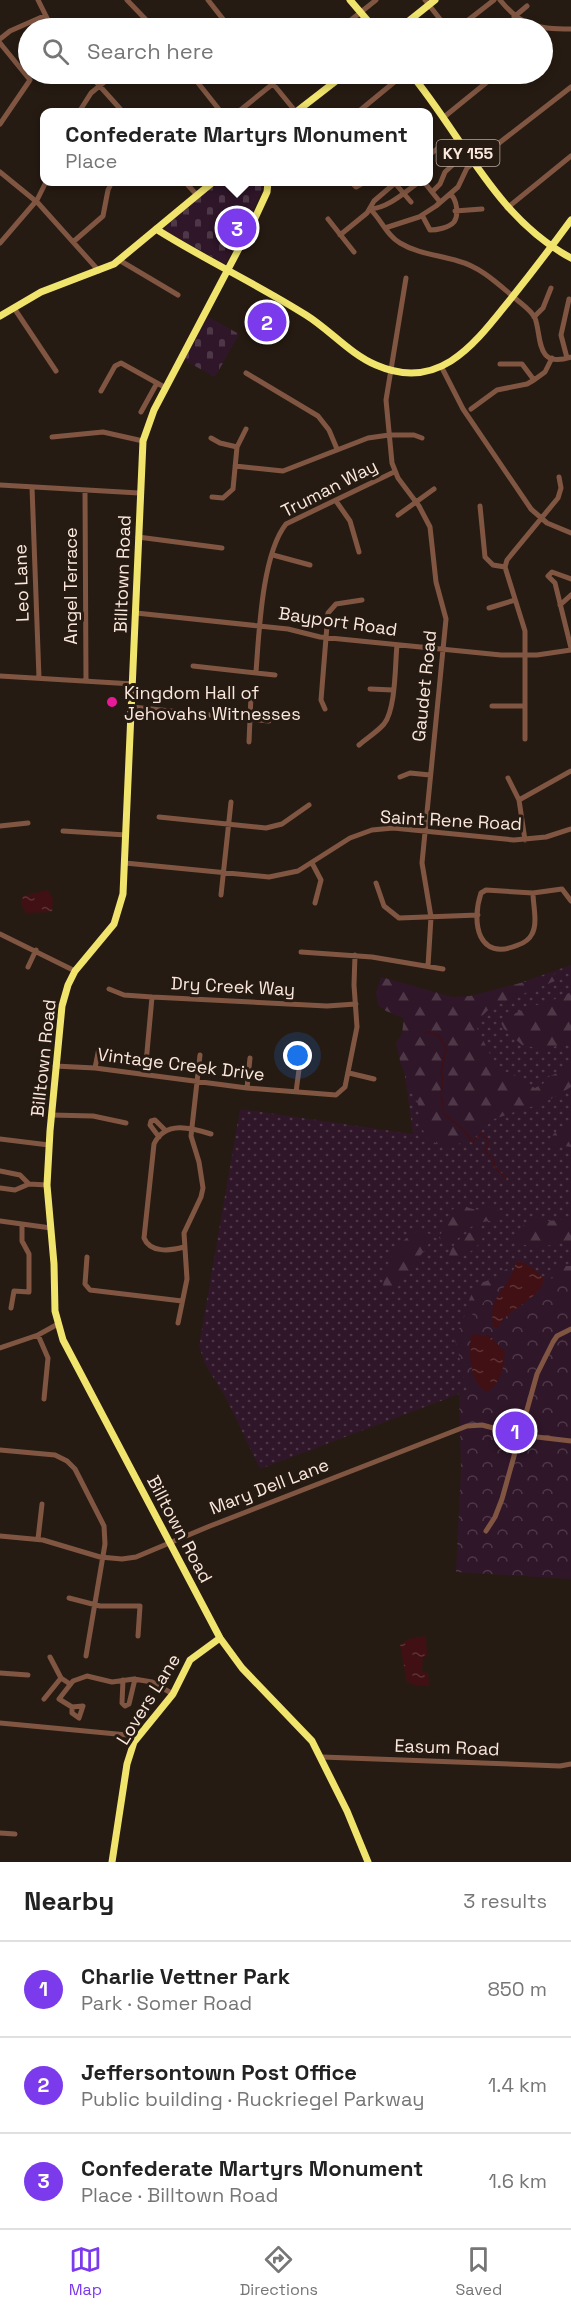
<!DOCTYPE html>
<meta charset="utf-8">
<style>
body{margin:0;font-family:"Space Grotesk",sans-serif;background:#f6f6f6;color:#222}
.you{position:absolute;left:298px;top:1056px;width:21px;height:21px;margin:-15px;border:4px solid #fff;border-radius:50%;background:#1a73e8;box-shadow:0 0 0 9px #1a73e833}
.badge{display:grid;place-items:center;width:39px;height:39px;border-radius:50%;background:#7c3aed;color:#fff;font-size:20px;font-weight:700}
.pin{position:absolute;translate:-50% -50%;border:3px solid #fff;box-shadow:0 2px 6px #0006}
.popup{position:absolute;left:40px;top:108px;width:393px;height:78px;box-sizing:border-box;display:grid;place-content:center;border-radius:12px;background:#fff;filter:drop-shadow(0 2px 4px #0005);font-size:20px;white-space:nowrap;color:#767676}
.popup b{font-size:22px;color:#222}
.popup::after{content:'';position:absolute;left:50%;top:100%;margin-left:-12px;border:12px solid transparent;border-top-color:#fff}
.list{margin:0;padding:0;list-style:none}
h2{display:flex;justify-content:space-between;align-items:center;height:78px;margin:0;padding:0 24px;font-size:26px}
h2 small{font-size:20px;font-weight:400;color:#767676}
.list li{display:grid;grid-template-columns:39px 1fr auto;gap:18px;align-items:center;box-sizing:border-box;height:96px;padding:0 24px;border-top:2px solid #e0e0e0}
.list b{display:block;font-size:22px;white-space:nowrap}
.list p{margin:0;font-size:20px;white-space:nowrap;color:#767676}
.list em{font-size:20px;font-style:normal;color:#767676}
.icon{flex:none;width:33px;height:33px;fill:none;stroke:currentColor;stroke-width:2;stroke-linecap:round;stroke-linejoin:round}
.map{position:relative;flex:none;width:571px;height:1862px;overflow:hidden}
.search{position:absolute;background:#fff;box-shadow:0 3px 9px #0003;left:18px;right:18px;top:18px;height:66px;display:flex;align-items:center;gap:15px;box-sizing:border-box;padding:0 21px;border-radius:33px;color:#767676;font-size:22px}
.sheet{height:366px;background:#fff}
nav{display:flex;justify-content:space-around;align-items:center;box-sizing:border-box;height:84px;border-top:2px solid #e0e0e0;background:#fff;font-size:16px;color:#767676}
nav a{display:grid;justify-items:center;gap:3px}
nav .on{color:#7c3aed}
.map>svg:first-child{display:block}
</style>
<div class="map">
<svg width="571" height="1862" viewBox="0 0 571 1862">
<defs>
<pattern id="grass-dots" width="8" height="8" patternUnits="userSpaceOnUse" patternTransform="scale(1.5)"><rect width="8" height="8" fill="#2f1629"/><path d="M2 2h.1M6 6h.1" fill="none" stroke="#4e3847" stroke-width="1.8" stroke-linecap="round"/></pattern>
<pattern id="forest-firs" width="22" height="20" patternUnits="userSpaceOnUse" patternTransform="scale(1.5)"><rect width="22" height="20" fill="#2f1629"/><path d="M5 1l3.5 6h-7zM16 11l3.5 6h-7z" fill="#4e3847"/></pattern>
<pattern id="cemetery-stones" width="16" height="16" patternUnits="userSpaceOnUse" patternTransform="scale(1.5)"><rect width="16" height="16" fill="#2f1629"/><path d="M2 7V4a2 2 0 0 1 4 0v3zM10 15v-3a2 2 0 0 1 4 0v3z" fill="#4e3847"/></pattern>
<pattern id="park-crowns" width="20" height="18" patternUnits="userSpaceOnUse" patternTransform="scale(1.5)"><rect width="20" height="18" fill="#2f1629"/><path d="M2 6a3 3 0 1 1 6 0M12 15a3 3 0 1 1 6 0" fill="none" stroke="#4e3847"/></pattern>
<pattern id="water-ripples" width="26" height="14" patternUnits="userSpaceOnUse" patternTransform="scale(1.5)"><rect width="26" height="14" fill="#411014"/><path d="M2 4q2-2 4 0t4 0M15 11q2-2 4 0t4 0" fill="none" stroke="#5d3336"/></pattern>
</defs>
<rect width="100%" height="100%" fill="#261b12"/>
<path fill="url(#grass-dots)" d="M571,965v310l-28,5 -76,111 -207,78 -33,-69 -22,-36 -6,-18 41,-237 173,25 -13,-95 117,-55z"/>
<path fill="url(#forest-firs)" d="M559,973h8l-12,8 -64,26 -14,14 -1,5 14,28 9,12 6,6 9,2 7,7 14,7 9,-5 4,-6 23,-10v20l-22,13 -18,7h-9l-10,6 -18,6 -14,13 -16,10 -18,6 -17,-8 -8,-13 -3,-23 -17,-39 -5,-22 6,-9 2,-16 -18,-7 -8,-6 -2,-13 5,-15 72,20 17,-1z
M571,992v51l-29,6 -20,-4 -18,-16 -4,-8 30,-15 14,-2z
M571,1124v23l-20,-3c-2,-12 11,-15 20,-20z
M458,1205c7,0 9,3 15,4 13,3 16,-8 29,5v5l-26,4 -20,16 -9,3 -8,-4 12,-27z
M532,1216l15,5 24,-2v24l-3,4 -8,-5c-18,7 -30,5 -47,0l7,-13z
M480,1229l5,3c-4,16 -20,23 -33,31l-4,-2c3,-18 14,-27 32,-32z
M418,1231l12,3 1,7 -33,46 -8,4 -7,-5c3,-24 12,-44 35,-55z
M556,1266h15v15l-106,91 -11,-35c12,-13 11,-34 21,-49 5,-7 14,-7 21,-11 6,-4 9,-9 16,-10l-2,8 35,9 7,-17z"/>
<path fill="url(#cemetery-stones)" d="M218,182h45l1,3 -15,35 -24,44 -61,-34 3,-5z
M208,317l31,17 -24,43 -31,-17z"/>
<path fill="url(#park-crowns)" d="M510,1271l33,9 28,-5v304l-115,-7 5,-103 -2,-75 8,-3 -13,-57 53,-57z"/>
<path fill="url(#water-ripples)" d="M48,890l5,10 -1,12 -26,1 -5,-10 2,-7z
M517,1261c10,2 21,10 27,18 -4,22 -41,31 -46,49l-4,-1c-6,-25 4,-29 15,-48 4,-6 5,-12 8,-18z
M474,1334l16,2 15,16c-2,20 -3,26 -17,40 -19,-7 -19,-39 -17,-55z
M426,1636l1,20 -4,1 -1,15 6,1 1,13 -14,-1 -8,-3 -7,-37 9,-6z"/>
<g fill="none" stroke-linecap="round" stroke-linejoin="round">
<path stroke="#411014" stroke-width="1.5" d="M426,1032l13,4 7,12 -5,24 2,7 -2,13 3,22 20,16 8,12 9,-8 8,6 -4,12 8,6 2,9 11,12"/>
<path stroke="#805642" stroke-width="5" d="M38,0l14,28
M127,0l27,28
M208,0l22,28
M425,0l22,28
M500,0c22,27 37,29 71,29
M514,17l13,-11
M341,28l35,-28
M458,28l36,-28
M0,39l10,-8 34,-15
M0,43l30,37 -30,44
M89,74l34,38
M191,74l30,38
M265,74l31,38
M79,112l12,-19 23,-19
M238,112l47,-38
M358,112l46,-38
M444,117l53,-43
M429,155l16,-12
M0,172l38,31 61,68
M185,182l12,13
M351,182l5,5 9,-5
M394,182l17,20
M424,182l16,20
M432,192l8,-8 5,-12 13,-12
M507,208l64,-52
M370,209c11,10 17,27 30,34 18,11 39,12 58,18 23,6 40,23 58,38 7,6 15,11 19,19 7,19 0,51 36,39
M370,209c18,-1 35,-17 49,-27
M455,211l27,-2
M422,215l8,15c6,0 19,-2 24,-8 5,-7 3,-23 -4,-28
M328,219l26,33
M385,228l34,-11 17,-11 22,-19 9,-19 104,-81
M340,235l27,-22 7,-12 21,-18
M73,242l30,-26 5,-26 4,-8
M0,243l37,-43 9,-18
M119,260l59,35
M406,278l-20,122 6,63 6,15 21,28 11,21 6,55 10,37 -24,244 9,54 -3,49
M14,308l42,63
M534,317l9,-9 8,-20
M567,358l-6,-23 8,-36
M500,364h22l12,16
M441,366l22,43 68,100 16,14 24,10
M246,373l72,43 11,14 8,19
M101,391l14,-25 6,-3 45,25
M471,409l26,-19 30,-6 7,-4 11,-8 7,-14
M141,412l16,-29
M52,437l51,-5 40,9
M211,438l9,5 17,4
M235,466l48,5 85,-33 21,-3h25l8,3
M0,485l139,8
M32,487l7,191
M85,490l1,191
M212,497l11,1 10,-9 4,-42 9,-18
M336,501l14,20 9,31
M480,506l5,51 8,8 12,2
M398,515l36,-26
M138,537l84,11
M273,555l37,10
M571,579l-19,-7 -4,4 7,7 16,65
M560,605l11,-10
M489,608l26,-8
M136,613l152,16 32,8 181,18h36l34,-5
M193,666l82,9
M256,672c3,-39 6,-118 30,-148l108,-52
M0,676l133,8
M370,689l23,1
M492,706h32
M132,707l137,14
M325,709l-4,-9 7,-87 8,-9 26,-4
M525,739v-108l-20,-64 2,-7 51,-62 3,-10 -2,-11
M249,742l2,-46
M359,745c8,-7 18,-13 25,-21 12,-15 11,-60 13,-79
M400,777l10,-4 20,2
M508,778l11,22 6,40
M519,800l52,-29
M159,817l107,11 16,-4 27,-19
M0,826l28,-3
M63,831l63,4
M125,863l144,14 29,-6 52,-33 22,-8 21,-2 121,12 32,-3 25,-8
M312,863l9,17 -6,23
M376,883l8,23 15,12 79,-3
M481,893c-10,30 -3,69 37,52 6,-2 11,-5 14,-11 6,-11 1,-29 1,-41
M481,893l5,-3 47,3 29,-4 9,12
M221,895l10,-93
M0,934l75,37
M301,952l71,5 71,12
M28,967l8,-17
M109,989l15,6 28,2 175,9 29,-2
M55,1066l40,2 152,20 89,7 9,-8 12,-60 -3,-42 1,-30
M95,1068l4,-20
M349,1073l25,6
M145,1074l7,-77
M247,1088l3,-30
M296,1092l4,-30
M51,1115l42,1 33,7
M159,1137l-9,-12 1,-4 4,-1 11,11
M0,1139l49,6
M0,1171l20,4 9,9
M0,1188l15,2 14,-6 18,1
M0,1221l51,7
M184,1247c-14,4 -34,6 -40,-9l10,-94c11,-24 38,-16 57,-10
M87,1257l-2,27 5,6 92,11
M11,1308l3,-17 15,1v-38l-7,-13v-16
M178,1323l9,-44 -3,-46 17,-36 2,-9 -4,-26 -8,-26 9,-81
M38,1335l10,23 -4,41
M0,1348l38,-13 20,-11
M0,1450l55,5 12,6 8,8 29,57 1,18 -19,112
M486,1531l9,-14 7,-18 35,-125 16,-32 4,-6 14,-7
M0,1536l43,4 57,17 22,2 14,-2 74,-31 257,-100 15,-1 38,10 51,6
M38,1539l4,-35
M69,1598l31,8h40l-2,30
M50,1657l11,21 9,6
M0,1673l28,2
M123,1680l-1,23 3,3 4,-2 6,-25
M44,1699l17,-21
M72,1707v6l7,5 4,-12 -11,1 -13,-8 14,-18 14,-5 25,6 22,-3 18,3 21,12
M0,1723l138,13
M322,1757l238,9 11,-2
M0,1833l15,1"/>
<path stroke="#f0e46d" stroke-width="7" d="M350,0l24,28
M400,28l35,-28
M411,74c52,63 85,144 160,184
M296,112l49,-38
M268,182l-1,10 -12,26 -101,192 -11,31 -20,453 -9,30 -39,47 -7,14 -6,21 -12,125 -3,54 7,79 1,47 8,29 157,298 22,30 70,73 35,70 21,51
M156,229c49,31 101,55 150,86 24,15 44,39 70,50 66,29 102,-26 137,-69 20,-25 39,-50 58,-76
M0,316l41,-24 73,-28 99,-82
M112,1862l15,-98 7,-22 39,-48 17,-34 30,-22"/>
</g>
<circle fill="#e81a9a" stroke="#261b12" stroke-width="2" cx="112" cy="702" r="6"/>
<g text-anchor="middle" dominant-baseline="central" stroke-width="6" stroke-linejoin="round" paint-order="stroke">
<rect fill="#261b12" stroke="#bbaa9f" stroke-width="1.5" x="436.5" y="140" width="63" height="26" rx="4.5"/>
<g font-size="16" font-weight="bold" fill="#fbe7db">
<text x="468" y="153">KY 155</text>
</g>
<g font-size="18" fill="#fbe7db" stroke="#261b12">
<text transform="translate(329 488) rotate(-27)">Truman Way</text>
<text transform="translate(122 574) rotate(-88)">Billtown Road</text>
<text transform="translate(21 583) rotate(-92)">Leo Lane</text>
<text transform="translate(70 586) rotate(-90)">Angel Terrace</text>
<text transform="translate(338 621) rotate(8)">Bayport Road</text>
<text transform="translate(424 686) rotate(-84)">Gaudet Road</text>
<text transform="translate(451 820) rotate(3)">Saint Rene Road</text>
<text transform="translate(233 986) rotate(3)">Dry Creek Way</text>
<text transform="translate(43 1058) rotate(-84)">Billtown Road</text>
<text transform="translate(181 1064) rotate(7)">Vintage Creek Drive</text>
<text transform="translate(269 1486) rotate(-21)">Mary Dell Lane</text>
<text transform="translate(180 1529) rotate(62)">Billtown Road</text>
<text transform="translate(148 1699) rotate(-58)">Lovers Lane</text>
<text transform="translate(447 1747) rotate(2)">Easum Road</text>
</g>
<g font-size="18" fill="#fbe7db" stroke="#261b12" text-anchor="start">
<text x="124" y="692">Kingdom Hall of<tspan x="124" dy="21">Jehovahs Witnesses</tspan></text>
</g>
</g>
</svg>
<div class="you"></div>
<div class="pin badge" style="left:515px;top:1431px">1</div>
<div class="pin badge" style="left:267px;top:322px">2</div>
<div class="pin badge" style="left:237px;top:228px">3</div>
<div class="popup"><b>Confederate Martyrs Monument</b>Place</div>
<div class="search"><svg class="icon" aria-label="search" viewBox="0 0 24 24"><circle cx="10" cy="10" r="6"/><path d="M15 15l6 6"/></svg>Search here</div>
</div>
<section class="sheet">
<h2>Nearby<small>3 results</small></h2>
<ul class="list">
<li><span class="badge">1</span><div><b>Charlie Vettner Park</b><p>Park · Somer Road</p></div><em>850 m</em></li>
<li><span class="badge">2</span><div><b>Jeffersontown Post Office</b><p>Public building · Ruckriegel Parkway</p></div><em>1.4 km</em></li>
<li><span class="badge">3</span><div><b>Confederate Martyrs Monument</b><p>Place · Billtown Road</p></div><em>1.6 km</em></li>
</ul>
</section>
<nav>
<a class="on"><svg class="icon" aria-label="map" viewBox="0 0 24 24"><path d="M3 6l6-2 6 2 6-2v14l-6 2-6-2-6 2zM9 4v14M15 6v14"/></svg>Map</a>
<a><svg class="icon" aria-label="directions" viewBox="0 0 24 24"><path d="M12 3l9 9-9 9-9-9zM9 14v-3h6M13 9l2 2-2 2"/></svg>Directions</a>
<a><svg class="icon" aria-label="saved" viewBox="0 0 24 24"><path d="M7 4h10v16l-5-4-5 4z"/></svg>Saved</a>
</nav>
